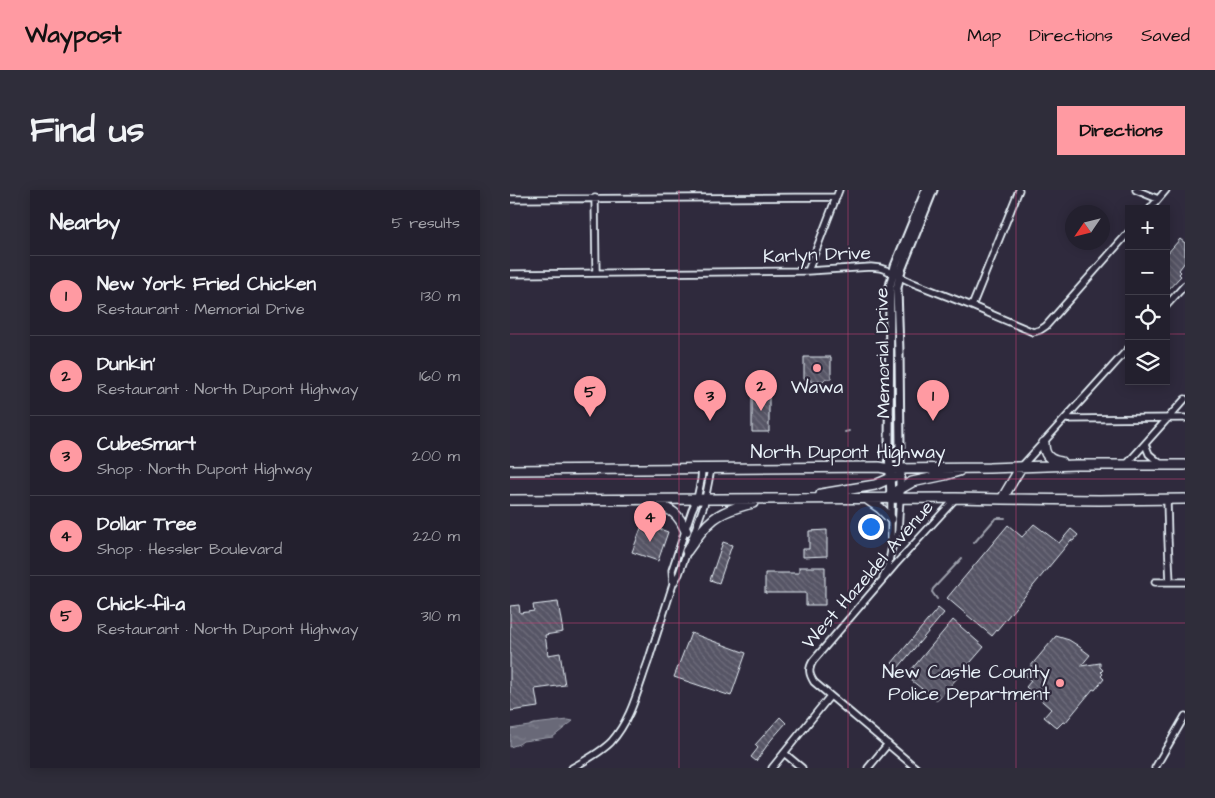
<!DOCTYPE html>
<meta charset="utf-8">
<style>
body{margin:0;font-family:"Architects Daughter",sans-serif;background:#2f2d3a;color:#f1f3f6}
.controls{position:absolute;right:15px;top:15px;display:grid;overflow:hidden;border-radius:0px;box-shadow:0 2px 12px #0003}
.controls button{width:45px;height:45px;display:grid;place-items:center;padding:0;border:0;border-bottom:1px solid #403e4a;background:#23202e;color:#f1f3f6;font:25px sans-serif}
.compass{position:absolute;left:555px;top:15px;width:45px;height:45px;border-radius:50%;background:#23202e;box-shadow:0 2px 12px #0003;rotate:235deg}
.you{position:absolute;left:360px;top:336px;width:18px;height:18px;margin:-12px;border:4px solid #fff;border-radius:50%;background:#1a73e8;box-shadow:0 0 0 8px #1a73e833}
.badge{display:grid;place-items:center;width:32px;height:32px;border-radius:50%;background:#ff9aa2;color:#111;font-size:16px;font-weight:700}
.pin{position:absolute;translate:-50% -41px;filter:drop-shadow(0 1px 2px #0008)}
.pin::after{content:'';position:absolute;top:26px;width:18px;height:15px;background:inherit;clip-path:polygon(0 0,100% 0,50% 100%)}
.list{margin:0;padding:0;list-style:none}
h2{display:flex;justify-content:space-between;align-items:center;height:65px;margin:0;padding:0 20px;font-size:21px}
h2 small{font-size:16px;font-weight:400;color:#a3a3aa}
.list li{display:grid;grid-template-columns:32px 1fr auto;gap:15px;align-items:center;box-sizing:border-box;height:80px;padding:0 20px;border-top:1px solid #403e4a}
.list b{display:block;font-size:19px;white-space:nowrap}
.list p{margin:0;font-size:16px;white-space:nowrap;color:#a3a3aa}
.list em{font-size:16px;font-style:normal;color:#a3a3aa}
.icon{flex:none;width:28px;height:28px;fill:none;stroke:currentColor;stroke-width:2;stroke-linecap:round;stroke-linejoin:round}
.map{position:relative;flex:none;width:675px;height:578px;overflow:hidden;border-radius:0px}
header{display:flex;align-items:center;gap:30px;box-sizing:border-box;height:70px;padding:0 25px;background:#ff9aa2;color:#111}
header strong{font-size:24px}
nav{display:flex;gap:28px;margin-inline-start:auto;font-size:18px}
.intro{display:flex;align-items:center;justify-content:space-between;box-sizing:border-box;height:120px;padding:0 30px}
h1{margin:0;font-size:35px}
.button{padding:12px 22px;border-radius:0px;background:#ff9aa2;color:#111;font-size:18px;font-weight:700}
main{display:flex;gap:30px;padding:0 30px}
aside{flex:1;background:#23202e;border-radius:0px;box-shadow:0 2px 12px #0003}
.map>svg:first-child{display:block}
</style>
<header>
<strong>Waypost</strong>
<nav><a>Map</a><a>Directions</a><a>Saved</a></nav>
</header>
<div class="intro"><h1>Find us</h1><a class="button">Directions</a></div>
<main>
<aside>
<h2>Nearby<small>5 results</small></h2>
<ul class="list">
<li><span class="badge">1</span><div><b>New York Fried Chicken</b><p>Restaurant · Memorial Drive</p></div><em>130 m</em></li>
<li><span class="badge">2</span><div><b>Dunkin'</b><p>Restaurant · North Dupont Highway</p></div><em>160 m</em></li>
<li><span class="badge">3</span><div><b>CubeSmart</b><p>Shop · North Dupont Highway</p></div><em>200 m</em></li>
<li><span class="badge">4</span><div><b>Dollar Tree</b><p>Shop · Hessler Boulevard</p></div><em>220 m</em></li>
<li><span class="badge">5</span><div><b>Chick-fil-a</b><p>Restaurant · North Dupont Highway</p></div><em>310 m</em></li>
</ul>
</aside>
<div class="map">
<svg width="675" height="578" viewBox="0 0 675 578">
<defs>
<pattern id="water-ripples" width="26" height="14" patternUnits="userSpaceOnUse" patternTransform="scale(1.25)"><rect width="26" height="14" fill="#696978"/><path d="M2 4q2-2 4 0t4 0M15 11q2-2 4 0t4 0" fill="none" stroke="#7e7f8c"/></pattern>
<pattern id="building-back-hatch" width="6" height="6" patternUnits="userSpaceOnUse" patternTransform="scale(1.25)"><rect width="6" height="6" fill="#575565"/><path d="M-1 5l2 2M0 0l6 6M5-1l2 2" fill="none" stroke="#6f6e7c"/></pattern>
</defs>
<rect width="100%" height="100%" fill="#2f2a3d"/>
<filter id="ink" filterUnits="userSpaceOnUse"><feTurbulence type="fractalNoise" baseFrequency=".02" numOctaves="2"/><feDisplacementMap in="SourceGraphic" scale="10" xChannelSelector="R" yChannelSelector="G"/><feConvolveMatrix kernelMatrix="1 2 1 2 8 2 1 2 1" color-interpolation-filters="sRGB"/></filter>
<g filter="url(#ink)">
<path fill="url(#water-ripples)" stroke="#9c9fab" d="M58,530l5,1 -20,16 -30,4 -4,3 -9,3v-18l19,-3 5,-2z"/>
<g fill="none" stroke-linecap="round" stroke-linejoin="round">
<path stroke="#9c9fab" stroke-width="2" d="M335,242l4,-1
M464,353l20,-23 3,-2h8
M427,409l-5,-7 1,-3 29,-31"/>
</g>
<path fill="url(#building-back-hatch)" stroke="#e8f1f8" d="M670,49l5,4v19l-6,8 2,2 -2,2 2,2 -15,16v-37z
M294,167h27v22h-6l-2,3h-12l-1,-3h-6z
M242,200h17v42h-17z
M133,333l25,9 -10,29 -26,-9z
M524,334l25,19 12,-14 7,6 -5,6 -2,-1 -79,96 -45,-38 61,-73 14,12z
M317,340v26l-24,1v-8h6v-18z
M213,352l9,3 -13,38 -9,-3z
M289,377h26v38h-19v-12h-41v-20h34z
M48,412l5,30 -18,3 3,20 12,-2 5,32 -30,4 3,18 -28,4v-105l9,-1 1,8 14,-2 -1,-6z
M428,418l6,5 -46,55 -6,-5z
M443,430l31,27 -47,54 -31,-25z
M181,443l55,20 -15,43 -57,-19z
M546,446l13,4 8,5 13,10 -9,11 19,-3v4l3,3 -2,2 2,2 -2,2 3,3 -9,11 -2,-1 -28,34 -2,-1 -6,6 -13,-11 7,-8 -25,-22 5,-6 -7,-7z
M270,527l6,6 -15,17 -15,21 -5,-4 7,-9 -3,-3z"/>
<g fill="none" stroke-linecap="round" stroke-linejoin="round">
<defs>
<path id="minor" d="M626,0l22,9
M85,8l1,75
M0,9l326,-2
M640,19l16,-19
M298,81l31,-81
M0,84l298,-3 63,-4 9,1 6,2 27,13 59,23 61,26 7,-2 6,-4 83,-94
M462,116l47,-116
M656,116l19,-21
M555,229l120,-1
M635,254l4,10 13,11
M616,275l59,-66
M511,277l108,-119
M381,309v49
M657,309l1,41 2,42
M181,351l13,-36 7,-36
M373,387l5,-11 3,-15 7,-19 2,-34
M645,392h30
M163,394l-1,-14 20,-60 5,-11 4,-19 1,-11
M274,563l18,15
M62,578c14,-8 28,-15 39,-26 20,-22 27,-53 37,-80 8,-26 17,-52 25,-78l6,-10 9,-25
M262,578l58,-72
M358,578l20,-24
M406,578l-102,-86c-5,-8 -6,-13 -1,-21l82,-96 61,-67
M645,578l30,-52"/>
<path id="tertiary" d="M390,303v-44l-1,-97 -2,-64 4,-18 32,-80
M381,308l-2,-49 1,-163 5,-20 31,-76"/>
<path id="trunk" d="M534,253c0,12 5,17 17,19
M0,280l369,-3 11,2 99,-1 87,-3h109
M311,304l54,-9 25,-11
M381,304l21,-12 33,-7 14,-4
M357,309l13,9 11,11
M492,309l19,-32
M0,310l446,-2 46,1 97,1 86,-1
M139,311c21,9 27,8 37,30
M177,361c22,-31 28,-39 66,-48"/>
</defs>
<use href="#minor" stroke="#e8f1f8" stroke-width="9"/>
<use href="#tertiary" stroke="#e8f1f8" stroke-width="11"/>
<use href="#trunk" stroke="#e8f1f8" stroke-width="12"/>
<use href="#minor" stroke="#2f2a3d" stroke-width="5.5"/>
<use href="#tertiary" stroke="#2f2a3d" stroke-width="7"/>
<use href="#trunk" stroke="#2f2a3d" stroke-width="9"/>
</g>
</g>
<path fill="none" stroke="#ca437a" stroke-width="1" stroke-opacity="0.55" d="M169,0v578M338,0v578M506,0v578M0,144h619M656,144h19M0,289h675M0,433h675"/>
<g fill="#ff9aa2" stroke="#2f2a3d" stroke-width="2">
<circle cx="307" cy="178" r="5"/>
<circle cx="550" cy="493" r="5"/>
</g>
<g text-anchor="middle" dominant-baseline="central" stroke-width="4.5" stroke-linejoin="round" paint-order="stroke">
<g font-size="19" fill="#e8f1f8" stroke="#2f2a3d">
<text transform="translate(307 65) rotate(-2)">Karlyn Drive</text>
<text transform="translate(373 163) rotate(-91)">Memorial Drive</text>
<text x="338" y="262">North Dupont Highway</text>
<text transform="translate(358 385) rotate(-49)">West Hazeldel Avenue</text>
</g>
<g font-size="19" fill="#e8f1f8" stroke="#2f2a3d">
<text x="307" y="197">Wawa</text>
<text x="540" y="482" text-anchor="end">New Castle County<tspan x="540" dy="22">Police Department</tspan></text>
</g>
</g>
</svg>
<div class="controls">
<button>+</button>
<button>−</button>
<button><svg class="icon" aria-label="locate" viewBox="0 0 24 24"><circle cx="12" cy="12" r="6"/><path d="M12 2v4M12 18v4M2 12h4M18 12h4"/></svg></button>
<button><svg class="icon" aria-label="layers" viewBox="0 0 24 24"><path d="M12 4l9 5-9 5-9-5zM3 14l9 5 9-5"/></svg></button>
</div>
<svg class="compass" viewBox="-18 -18 36 36"><path d="M0-13l5 13h-10z" fill="#e53935"/><path d="M0 13l5-13h-10z" fill="#a3a3aa"/></svg>
<div class="you"></div>
<div class="pin badge" style="left:423px;top:231px">1</div>
<div class="pin badge" style="left:251px;top:221px">2</div>
<div class="pin badge" style="left:200px;top:231px">3</div>
<div class="pin badge" style="left:140px;top:352px">4</div>
<div class="pin badge" style="left:80px;top:227px">5</div>
</div>
</main>
